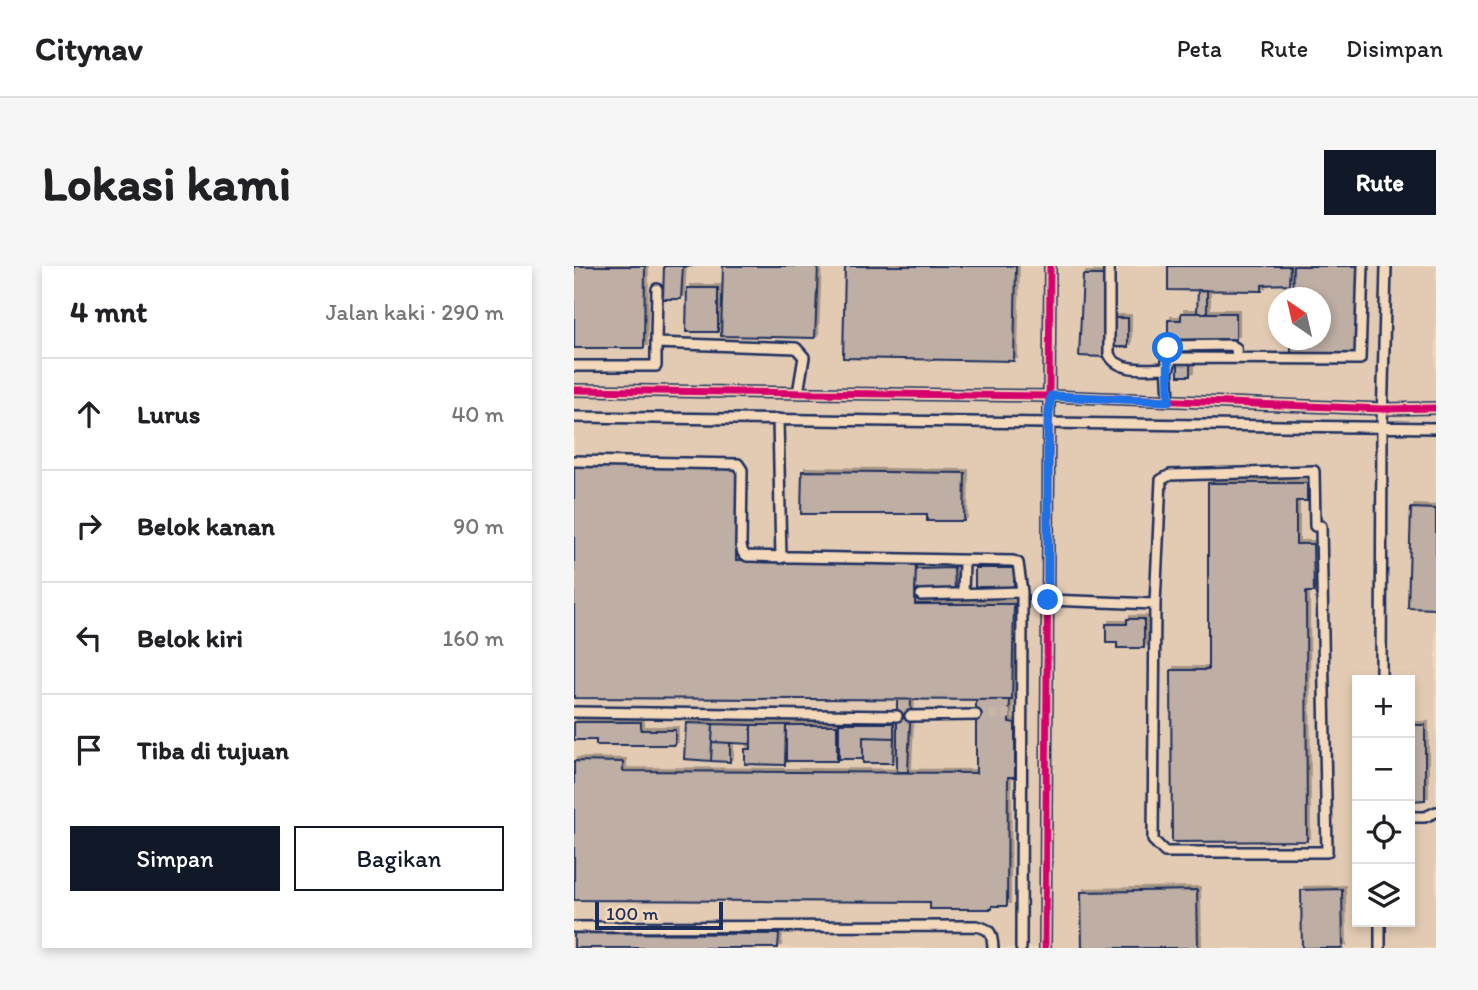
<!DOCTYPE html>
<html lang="id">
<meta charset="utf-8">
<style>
body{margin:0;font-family:Itim,sans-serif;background:#f6f6f6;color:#202124}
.controls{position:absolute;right:21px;bottom:21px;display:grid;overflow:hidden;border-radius:0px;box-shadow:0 4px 10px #0003}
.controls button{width:63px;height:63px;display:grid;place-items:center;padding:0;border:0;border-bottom:2px solid #e0e0e0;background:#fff;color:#202124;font:35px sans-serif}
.compass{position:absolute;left:694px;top:21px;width:63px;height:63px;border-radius:50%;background:#fff;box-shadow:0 4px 10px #0003;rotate:326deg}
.scale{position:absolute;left:21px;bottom:18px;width:128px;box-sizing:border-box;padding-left:7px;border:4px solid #1b2f5e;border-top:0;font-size:19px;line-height:24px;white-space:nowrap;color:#1b2f5e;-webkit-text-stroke:5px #f3d8ba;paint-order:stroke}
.stop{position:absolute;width:21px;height:21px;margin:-16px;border:5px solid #1a73e8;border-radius:50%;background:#fff}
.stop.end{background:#1a73e8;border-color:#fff;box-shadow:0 2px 7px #0008}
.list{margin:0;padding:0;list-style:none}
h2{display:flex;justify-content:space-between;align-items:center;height:91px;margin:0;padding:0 28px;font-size:30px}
h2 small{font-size:23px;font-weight:400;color:#757577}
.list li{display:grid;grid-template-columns:46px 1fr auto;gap:21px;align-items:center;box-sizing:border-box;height:112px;padding:0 28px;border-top:2px solid #e0e0e0}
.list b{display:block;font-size:26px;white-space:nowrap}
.list em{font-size:23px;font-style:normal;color:#757577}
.actions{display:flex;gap:14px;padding:21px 28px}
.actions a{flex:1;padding:16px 0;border:2px solid #111827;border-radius:0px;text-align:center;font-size:24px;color:#111827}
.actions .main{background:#111827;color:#fff}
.icon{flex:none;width:38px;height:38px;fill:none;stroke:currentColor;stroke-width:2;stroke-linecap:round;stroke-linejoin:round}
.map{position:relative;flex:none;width:862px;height:682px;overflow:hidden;border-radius:0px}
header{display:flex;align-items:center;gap:42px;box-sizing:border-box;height:98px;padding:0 35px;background:#fff;border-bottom:2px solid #e0e0e0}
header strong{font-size:33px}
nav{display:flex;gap:38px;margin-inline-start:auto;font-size:24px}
.intro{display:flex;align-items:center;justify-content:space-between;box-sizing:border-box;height:168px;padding:0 42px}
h1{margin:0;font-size:49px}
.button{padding:18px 32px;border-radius:0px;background:#111827;color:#fff;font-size:24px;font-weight:700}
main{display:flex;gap:42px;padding:0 42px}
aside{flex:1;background:#fff;border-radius:0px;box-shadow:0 4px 10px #0003}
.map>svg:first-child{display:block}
</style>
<header>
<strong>Citynav</strong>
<nav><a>Peta</a><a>Rute</a><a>Disimpan</a></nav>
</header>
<div class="intro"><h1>Lokasi kami</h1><a class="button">Rute</a></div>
<main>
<aside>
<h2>4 mnt<small>Jalan kaki · 290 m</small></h2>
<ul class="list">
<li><svg class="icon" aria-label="ahead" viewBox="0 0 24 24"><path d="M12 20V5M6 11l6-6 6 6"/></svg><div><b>Lurus</b></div><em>40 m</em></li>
<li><svg class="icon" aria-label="right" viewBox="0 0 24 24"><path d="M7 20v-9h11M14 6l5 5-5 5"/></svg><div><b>Belok kanan</b></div><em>90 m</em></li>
<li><svg class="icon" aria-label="left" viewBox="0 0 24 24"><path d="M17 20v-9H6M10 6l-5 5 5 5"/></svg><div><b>Belok kiri</b></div><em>160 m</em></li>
<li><svg class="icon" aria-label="arrive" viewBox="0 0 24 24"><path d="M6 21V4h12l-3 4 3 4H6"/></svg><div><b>Tiba di tujuan</b></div></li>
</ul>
<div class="actions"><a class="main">Simpan</a><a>Bagikan</a></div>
</aside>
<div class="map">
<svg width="862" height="682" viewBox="0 0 862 682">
<defs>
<filter id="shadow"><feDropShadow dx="3" dy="-3" stdDeviation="0" flood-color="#0004"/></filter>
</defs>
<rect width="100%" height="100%" fill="#f3d8ba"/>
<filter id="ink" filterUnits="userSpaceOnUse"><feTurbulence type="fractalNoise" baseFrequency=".0143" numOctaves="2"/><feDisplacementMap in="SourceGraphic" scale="14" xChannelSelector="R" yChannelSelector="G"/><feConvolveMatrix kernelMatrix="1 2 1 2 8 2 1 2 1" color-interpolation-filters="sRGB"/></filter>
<g filter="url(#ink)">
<path fill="#e3cbb3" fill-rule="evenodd" d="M0,0h862v682h-862zM704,32h42v42h-42zM783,414h53v242h-53z"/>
<path fill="#beaea4" stroke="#1b2f5e" stroke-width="2" filter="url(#shadow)" d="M0,0h71l-1,82h-70z
M90,0h29l-10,1 -2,32h-18z
M149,0h95l-3,72 -94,-2z
M271,0h171l-2,95 -171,-3z
M594,0h122l-1,18 -27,1v6l-94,-1z
M719,0h65l-1,89 -66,-1v-14h29v-42h-28z
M509,9h23l-3,82 -24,-1z
M113,22h31v44h-32z
M624,24h9v23h-10z
M607,47h55v26l-68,1v-20h13z
M539,52h15v29h-16z
M604,98h12v12h-12z
M0,199l163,2 -1,93 180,2 -1,42h99l-2,96 -438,-2z
M228,205l163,2 -1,48h-37v-7h-126z
M634,217h99v18h-11v43h17l1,48h-8l1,249 -135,1 -1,-172h37z
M837,242l25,1v100l-28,-1z
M380,302l1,22 -40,1 1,-22z
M401,302h39v19h-39z
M553,353h17v29h-27v-5h-11v-19h21z
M323,434h14l-3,72h-11z
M402,434h34l-1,22 6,1v54h-7l-1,129h-15v3h-62v-7l-356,-2v-139l49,1v9l353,2z
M0,456h67v8h34v15h-79v-5h-22z
M112,457l27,1 -2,37 -27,-2z
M265,457h55v15l-31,-1v22h-24z
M139,458l38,1v19l-39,-2z
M177,459h35l-1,40 -40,-1v-15h6z
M212,459h51v36h-51z
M836,459h15v75l-15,1z
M289,471l31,1 -1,25h-30z
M138,476l18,1v19l-19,-1z
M768,623l1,59h-41l-1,-58z
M623,624l1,58h-116l-1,-56z
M0,667l205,1 -1,14h-204z"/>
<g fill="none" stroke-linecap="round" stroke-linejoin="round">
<path stroke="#c8b6a8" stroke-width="9" stroke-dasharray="9 4.5" stroke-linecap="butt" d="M402,449l34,-1"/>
<defs>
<path id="minor" d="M535,0v88c9,20 42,14 60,14
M83,23l-1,54 140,5 8,9 -6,36
M0,100h82v-23
M595,102l2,-9 2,-1 187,1 3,-93
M0,124l477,6 332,13 53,-1
M595,135l-2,-40 2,-15 62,-1 5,3 1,9
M0,151l862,11
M204,153l3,139
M0,195l164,3 4,6 -1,76 2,7 4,3 266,5 5,2 4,29 -1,356
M740,205l1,55h6l6,326h-162l-12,-12 2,-236 6,-124 9,-5z
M389,328l1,-32
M347,329l101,-3
M474,334l107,4
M807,414l1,-254 4,-160
M0,446l323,4
M336,450l66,-1
M836,551h15l11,-5
M0,661l402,-1c15,3 16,7 17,22
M471,682l5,-682
M806,682v-26"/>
</defs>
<use href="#minor" stroke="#1b2f5e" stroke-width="14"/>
<use href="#minor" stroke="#f3d8ba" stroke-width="9"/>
<defs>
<path id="cycleway" d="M0,124l477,6 332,13 53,-1
M471,682l5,-682"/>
</defs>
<use href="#cycleway" stroke="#f3d8ba" stroke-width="11"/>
<use href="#cycleway" stroke="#d6006c" stroke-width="7"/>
</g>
</g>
<g fill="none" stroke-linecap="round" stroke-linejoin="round" filter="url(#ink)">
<path stroke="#1a73e8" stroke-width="9" d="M474,334v-178l3,-26 118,5 -1,-53"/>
</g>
</svg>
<div class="controls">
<button>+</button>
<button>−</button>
<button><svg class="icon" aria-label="locate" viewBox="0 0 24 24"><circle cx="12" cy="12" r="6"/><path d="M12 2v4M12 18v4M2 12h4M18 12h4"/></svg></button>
<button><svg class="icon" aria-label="layers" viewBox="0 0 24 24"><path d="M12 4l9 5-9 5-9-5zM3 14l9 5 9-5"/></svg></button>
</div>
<svg class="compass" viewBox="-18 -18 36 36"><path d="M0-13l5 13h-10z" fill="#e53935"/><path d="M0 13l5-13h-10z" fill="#757577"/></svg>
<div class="scale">100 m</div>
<div class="stop" style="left:594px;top:82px"></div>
<div class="stop end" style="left:474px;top:334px"></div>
</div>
</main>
